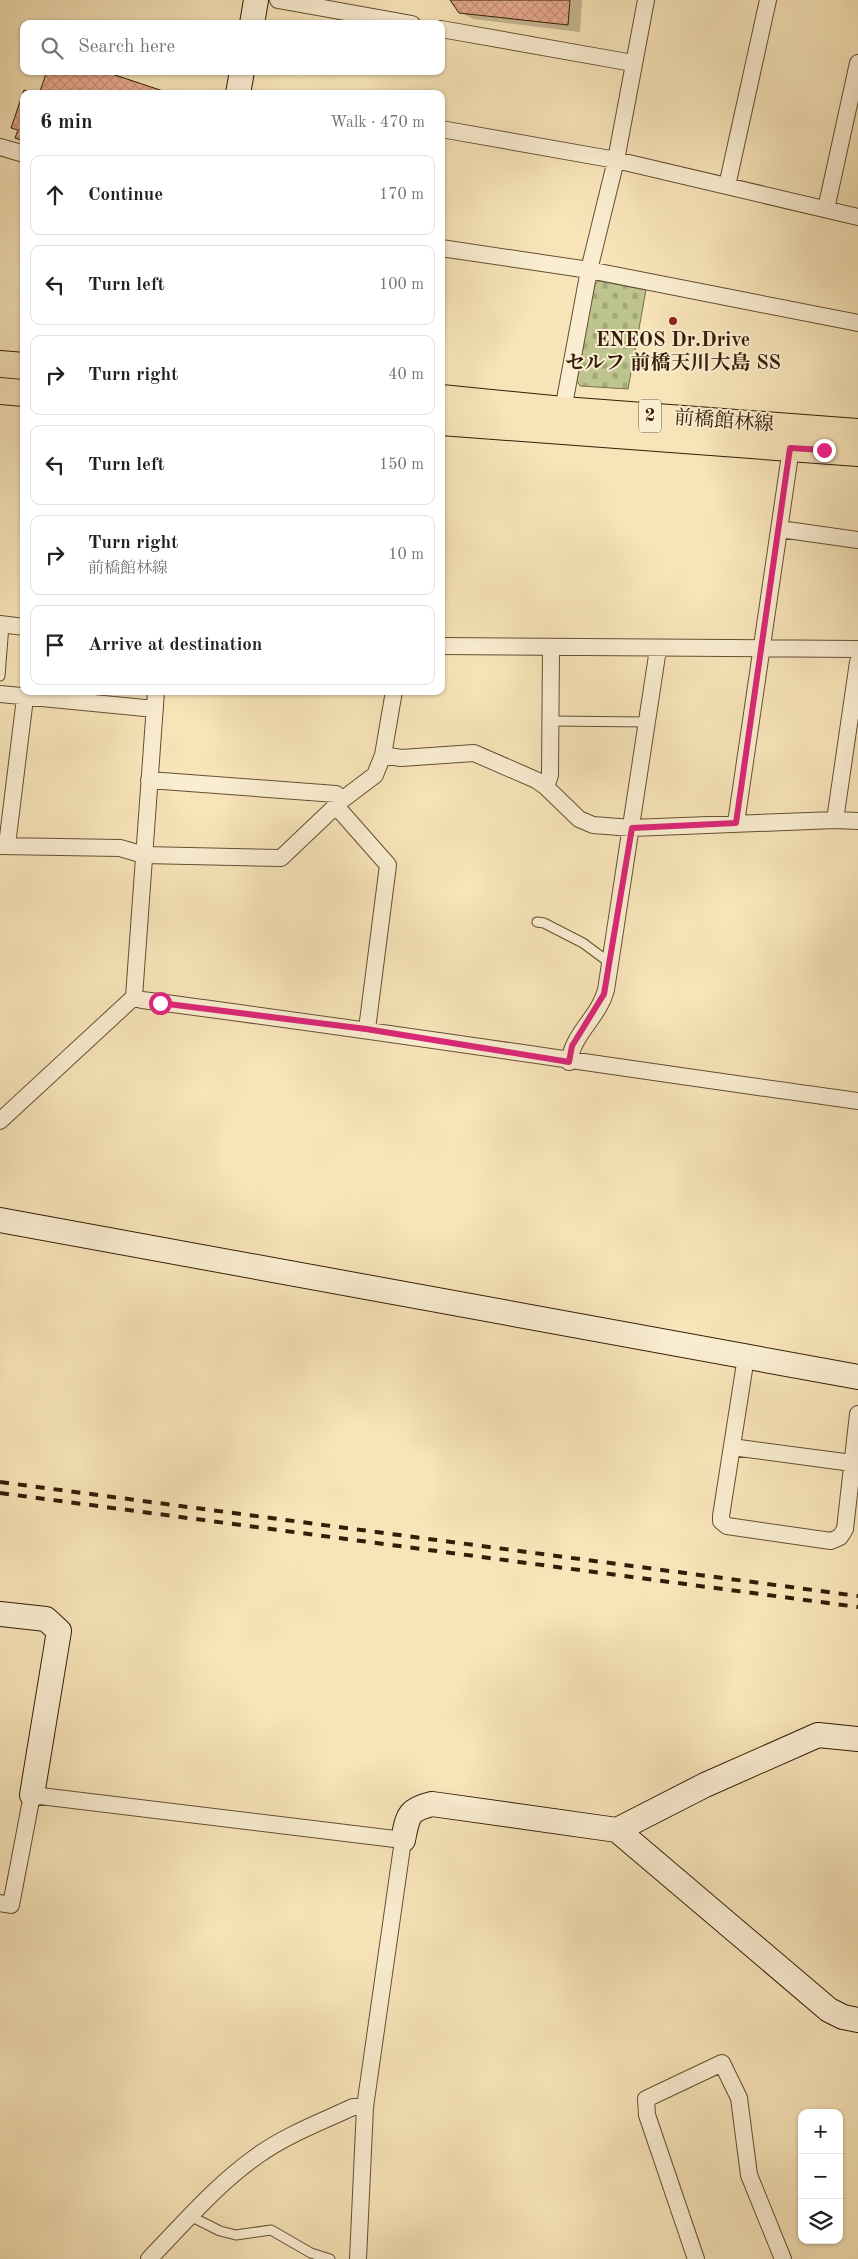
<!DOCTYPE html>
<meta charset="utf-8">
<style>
body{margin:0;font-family:"Old Standard TT","Noto Serif JP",serif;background:#f2f2f2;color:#222}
.controls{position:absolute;right:15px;bottom:15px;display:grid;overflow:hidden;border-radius:10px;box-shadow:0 1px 4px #0004}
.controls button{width:45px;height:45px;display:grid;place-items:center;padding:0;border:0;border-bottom:1px solid #e0e0e0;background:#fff;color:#222;font:25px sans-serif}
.stop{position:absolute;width:15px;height:15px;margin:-11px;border:4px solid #db2777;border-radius:50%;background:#fff}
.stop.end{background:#db2777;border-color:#fff;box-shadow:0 1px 5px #0008}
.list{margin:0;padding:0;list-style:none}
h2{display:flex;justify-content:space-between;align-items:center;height:65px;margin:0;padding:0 20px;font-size:21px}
h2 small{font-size:16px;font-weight:400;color:#767676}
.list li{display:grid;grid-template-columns:32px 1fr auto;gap:15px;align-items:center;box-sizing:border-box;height:80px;margin:0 10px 10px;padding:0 10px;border:1px solid #e0e0e0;border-radius:10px}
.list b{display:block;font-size:19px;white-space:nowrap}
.list p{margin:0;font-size:16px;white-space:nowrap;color:#767676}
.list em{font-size:16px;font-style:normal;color:#767676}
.icon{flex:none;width:28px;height:28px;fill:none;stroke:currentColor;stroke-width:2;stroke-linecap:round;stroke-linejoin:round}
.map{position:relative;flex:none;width:858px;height:2259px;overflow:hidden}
.search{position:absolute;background:#fff;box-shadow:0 1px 4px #0004;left:20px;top:20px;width:425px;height:55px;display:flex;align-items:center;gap:12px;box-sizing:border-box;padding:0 18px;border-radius:10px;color:#767676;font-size:19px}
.panel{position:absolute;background:#fff;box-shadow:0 1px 4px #0004;left:20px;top:90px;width:425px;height:605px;border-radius:10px}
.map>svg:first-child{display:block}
</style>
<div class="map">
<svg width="858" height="2259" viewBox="0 0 858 2259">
<defs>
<pattern id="cemetery-stones" width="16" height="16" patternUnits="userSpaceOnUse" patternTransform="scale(1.25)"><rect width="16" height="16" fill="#bec48e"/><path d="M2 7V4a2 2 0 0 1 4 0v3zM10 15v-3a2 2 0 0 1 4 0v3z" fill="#a4a879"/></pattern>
<pattern id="building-cross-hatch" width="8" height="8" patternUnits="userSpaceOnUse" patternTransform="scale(1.25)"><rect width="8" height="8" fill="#e9ab91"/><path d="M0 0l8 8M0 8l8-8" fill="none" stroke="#c8937c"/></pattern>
</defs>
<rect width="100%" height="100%" fill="#f7e4b8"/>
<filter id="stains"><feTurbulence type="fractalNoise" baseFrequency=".004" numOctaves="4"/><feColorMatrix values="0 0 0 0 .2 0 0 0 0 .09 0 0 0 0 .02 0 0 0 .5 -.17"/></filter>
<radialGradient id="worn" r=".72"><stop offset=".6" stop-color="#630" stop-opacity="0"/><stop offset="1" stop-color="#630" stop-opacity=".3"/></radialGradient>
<path fill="url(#cemetery-stones)" stroke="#79704a" d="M599,281l47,9 -18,99 -48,-3 -4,-7 16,-93z"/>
<path fill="#0003" d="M452,0h130l-2,32 -107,-13 -13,-7z"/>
<path fill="url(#building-cross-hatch)" stroke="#341d06" d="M450,0h120l-2,25 -109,-12z
M47,71h56l69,23h-133z
M24,90l12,4h-12v47l-9,-3 3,-8 -7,-2z"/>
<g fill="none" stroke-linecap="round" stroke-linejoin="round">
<defs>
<path id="lane" d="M0,676l4,-51
M551,721l96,1
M537,922l7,1 39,20 27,20
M190,2216l30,15 16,4 35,-5 40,23 19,6"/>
<path id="street" d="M278,0l134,24
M441,29l192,34
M441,129l175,31 242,57
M0,147l24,7
M727,186l41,-186
M826,209l32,-146
M441,248l148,22 269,53
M563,410l26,-140 27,-110 30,-160
M780,529l78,11
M0,624l24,3
M441,646l417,3
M0,694l155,15
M383,755l18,3 73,-5 62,27 10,7 33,32 14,6 39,3 203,-8 23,1
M149,780l187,14 6,6
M546,787l4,-12 1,-127
M336,806l52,59 -21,164
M835,820l23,-158
M736,823l55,-375
M7,845l18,-147
M0,846l120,2 24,7 137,3 61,-58 33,-25 8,-20 11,-64
M134,997l8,3c239,31 477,68 716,101
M569,1062c4,-29 30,-45 37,-72l52,-341
M0,1121l134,-124 22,-306
M746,1357l-25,159v5l6,5 104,15 9,-4 5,-8 13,-115
M732,1447l120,16
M0,1903l11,2 21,-110 371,45 -38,267 -7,152
M149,2259c35,-36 67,-74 108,-103 29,-21 64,-34 96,-49h12
M696,2259l-49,-144 -1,-16 76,-36 17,35 10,77 34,84"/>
<path id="secondary" d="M252,24l4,-24
M238,94l4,-23
M0,1220l858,157
M0,1614l46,5 13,12 -27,164
M617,1830l88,-45 113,-50 40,4
M403,1840c5,-24 4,-30 29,-36l185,26 212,180 14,7 15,3"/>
<path id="primary" d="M0,364l24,2
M0,391l24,2
M441,398l122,12 295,22
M441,422l417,31"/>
</defs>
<use href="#lane" stroke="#654f32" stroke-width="11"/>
<use href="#street" stroke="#654f32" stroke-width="18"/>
<use href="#secondary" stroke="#341d06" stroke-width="26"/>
<use href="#primary" stroke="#341d06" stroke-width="28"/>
<use href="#lane" stroke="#faedd1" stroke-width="9"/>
<use href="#street" stroke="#faedd1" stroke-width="16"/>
<use href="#secondary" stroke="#faedd1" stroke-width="24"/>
<use href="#primary" stroke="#f7e4b8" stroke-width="26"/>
<path stroke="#341d06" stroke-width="4" stroke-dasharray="9 9" stroke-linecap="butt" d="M0,1482l858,114
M0,1493l858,114"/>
</g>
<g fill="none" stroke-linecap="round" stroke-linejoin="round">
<path stroke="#db2777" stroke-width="6" d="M160,1003l206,26 203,33 3,-16 32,-52 28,-166 104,-5 54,-375 34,2"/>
</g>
<circle fill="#8f2418" stroke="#faedd1" stroke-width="2" cx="673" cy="321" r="5"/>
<g text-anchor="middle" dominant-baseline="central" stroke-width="4" stroke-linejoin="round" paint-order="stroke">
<rect fill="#faedd1" stroke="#6f5b43" stroke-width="1" x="639" y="399.5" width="22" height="33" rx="4"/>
<g font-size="19" font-weight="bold" fill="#341d06">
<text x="650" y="416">2</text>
</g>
<g font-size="20" font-weight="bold" fill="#341d06" stroke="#faedd1">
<text x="673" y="341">ENEOS Dr.Drive<tspan x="673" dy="23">セルフ 前橋天川大島 SS</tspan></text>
</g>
<g font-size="20" fill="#341d06" stroke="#faedd1">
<text transform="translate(724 422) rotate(4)">前橋館林線</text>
</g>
</g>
<rect width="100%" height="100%" filter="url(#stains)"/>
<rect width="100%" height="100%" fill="url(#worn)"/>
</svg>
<div class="controls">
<button>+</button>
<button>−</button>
<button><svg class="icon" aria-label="layers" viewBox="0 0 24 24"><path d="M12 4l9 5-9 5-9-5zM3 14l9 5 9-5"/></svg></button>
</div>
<div class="stop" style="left:160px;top:1003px"></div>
<div class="stop end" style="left:824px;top:450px"></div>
<div class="search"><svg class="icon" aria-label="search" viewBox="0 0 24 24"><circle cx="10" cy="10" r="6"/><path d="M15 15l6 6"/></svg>Search here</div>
<section class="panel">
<h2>6 min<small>Walk · 470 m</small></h2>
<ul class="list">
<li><svg class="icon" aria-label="ahead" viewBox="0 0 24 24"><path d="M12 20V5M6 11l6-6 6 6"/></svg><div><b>Continue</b></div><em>170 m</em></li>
<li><svg class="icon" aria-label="left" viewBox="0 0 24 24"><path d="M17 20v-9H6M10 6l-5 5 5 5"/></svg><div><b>Turn left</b></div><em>100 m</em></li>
<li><svg class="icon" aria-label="right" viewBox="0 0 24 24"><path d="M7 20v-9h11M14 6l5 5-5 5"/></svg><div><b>Turn right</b></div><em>40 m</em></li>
<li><svg class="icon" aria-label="left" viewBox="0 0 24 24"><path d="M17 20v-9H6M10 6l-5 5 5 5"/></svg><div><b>Turn left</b></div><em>150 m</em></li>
<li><svg class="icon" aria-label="right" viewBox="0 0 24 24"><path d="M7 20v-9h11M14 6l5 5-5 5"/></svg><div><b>Turn right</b><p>前橋館林線</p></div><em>10 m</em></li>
<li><svg class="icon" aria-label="arrive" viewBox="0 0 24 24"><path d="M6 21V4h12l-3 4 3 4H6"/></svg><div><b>Arrive at destination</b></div></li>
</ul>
</section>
</div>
